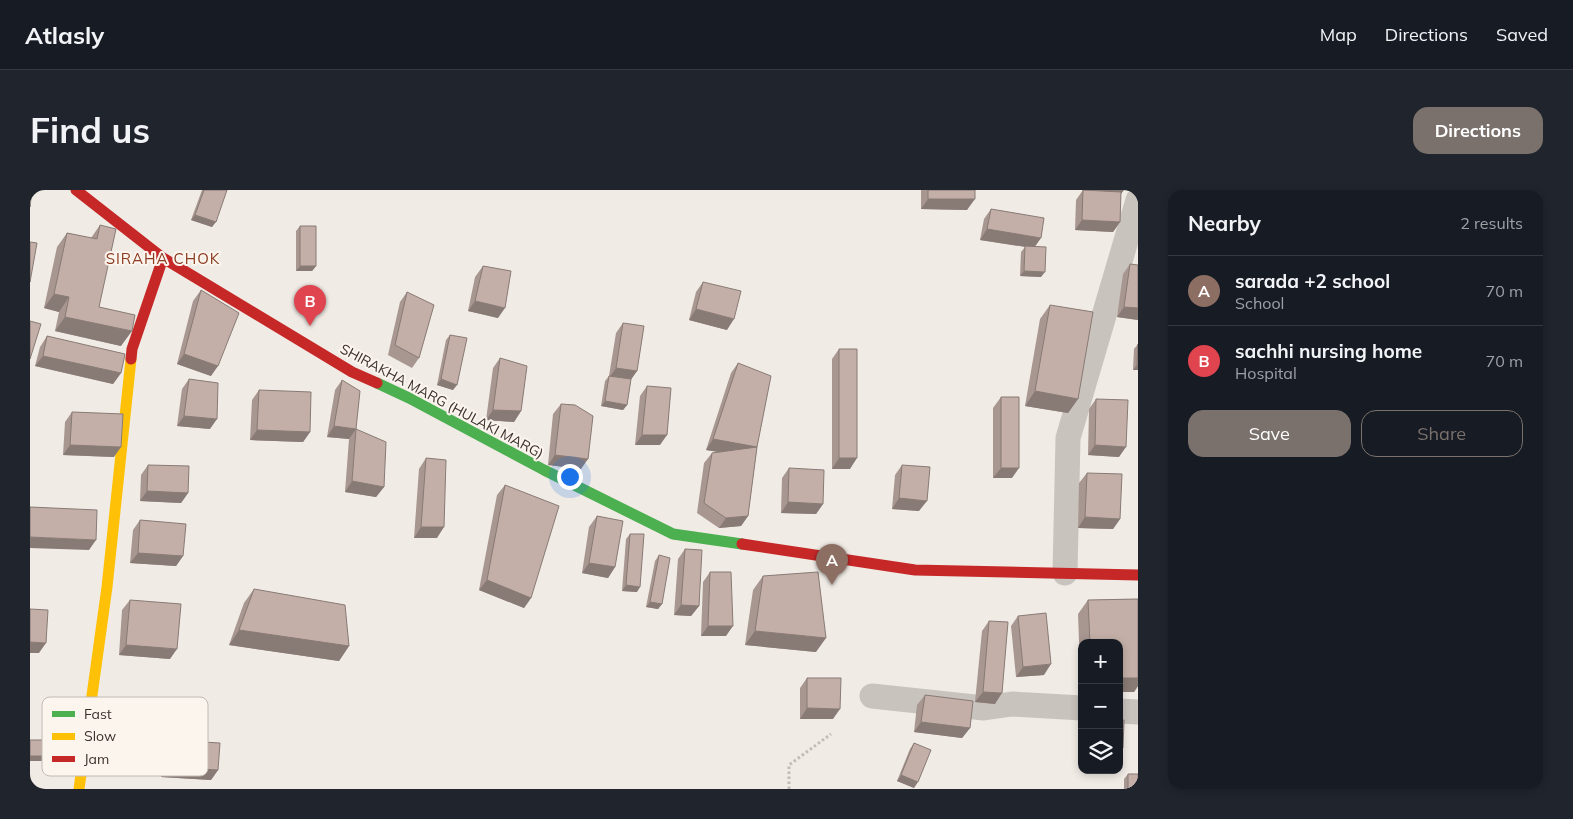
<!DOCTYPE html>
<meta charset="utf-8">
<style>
body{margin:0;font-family:Mulish,sans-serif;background:#20242c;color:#f1f3f6}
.controls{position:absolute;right:15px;bottom:15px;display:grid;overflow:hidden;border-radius:10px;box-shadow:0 2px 8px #0003}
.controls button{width:45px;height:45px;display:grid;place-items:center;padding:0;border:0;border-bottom:1px solid #363941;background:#171b24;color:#f1f3f6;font:25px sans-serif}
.you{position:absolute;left:539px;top:286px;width:18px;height:18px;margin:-12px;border:4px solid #fff;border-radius:50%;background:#1a73e8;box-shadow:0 0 0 8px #1a73e833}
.badge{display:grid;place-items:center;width:32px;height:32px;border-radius:50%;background:#7a716c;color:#fff;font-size:16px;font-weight:700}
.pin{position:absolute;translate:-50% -41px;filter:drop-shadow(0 1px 2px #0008)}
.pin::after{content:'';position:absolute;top:26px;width:18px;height:15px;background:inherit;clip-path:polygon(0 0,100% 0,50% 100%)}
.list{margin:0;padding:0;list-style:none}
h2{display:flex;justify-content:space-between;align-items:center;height:65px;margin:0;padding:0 20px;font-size:21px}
h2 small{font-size:16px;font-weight:400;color:#9ea1a6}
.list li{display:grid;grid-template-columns:32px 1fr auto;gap:15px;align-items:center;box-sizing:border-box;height:70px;padding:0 20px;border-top:1px solid #363941}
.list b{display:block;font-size:19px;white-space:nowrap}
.list p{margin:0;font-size:16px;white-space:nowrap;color:#9ea1a6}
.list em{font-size:16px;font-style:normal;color:#9ea1a6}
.actions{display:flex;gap:10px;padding:15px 20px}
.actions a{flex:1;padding:11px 0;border:1px solid #7a716c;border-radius:15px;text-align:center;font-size:18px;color:#7a716c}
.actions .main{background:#7a716c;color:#fff}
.icon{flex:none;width:28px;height:28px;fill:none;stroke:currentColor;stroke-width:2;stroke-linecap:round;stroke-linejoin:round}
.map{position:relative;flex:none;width:1108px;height:599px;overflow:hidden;border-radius:15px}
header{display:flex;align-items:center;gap:30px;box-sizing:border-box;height:70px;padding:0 25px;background:#171b24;border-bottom:1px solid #363941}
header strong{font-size:24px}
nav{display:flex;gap:28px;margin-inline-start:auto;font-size:18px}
.intro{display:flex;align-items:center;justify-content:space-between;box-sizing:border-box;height:120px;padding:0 30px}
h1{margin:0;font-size:35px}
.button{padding:12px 22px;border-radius:15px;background:#7a716c;color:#fff;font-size:18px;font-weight:700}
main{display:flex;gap:30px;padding:0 30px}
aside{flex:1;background:#171b24;border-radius:15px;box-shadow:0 2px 8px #0003}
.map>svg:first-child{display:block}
</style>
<header>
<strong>Atlasly</strong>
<nav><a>Map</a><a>Directions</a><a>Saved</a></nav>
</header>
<div class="intro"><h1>Find us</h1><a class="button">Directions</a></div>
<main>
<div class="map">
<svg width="1108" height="599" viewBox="0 0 1108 599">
<rect width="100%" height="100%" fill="#f0ebe5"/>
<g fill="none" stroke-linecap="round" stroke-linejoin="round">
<path stroke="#c2bbb6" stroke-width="3" stroke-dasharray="2.5 2.5" stroke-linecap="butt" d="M759,599v-24l42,-31"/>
<path stroke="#c9c3be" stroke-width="25" d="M1035,383l3,-135 70,-238
M842,506l112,12 28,-4 70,4
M1089,521l19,1"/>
<path stroke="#4caf50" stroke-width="11" d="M347,193l32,15 135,72 129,64 69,10"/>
<path stroke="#ffc107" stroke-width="11" d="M49,599l28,-202 24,-228"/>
<path stroke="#c62828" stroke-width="11" d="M46,0l87,68 189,114 25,11
M101,169l1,-10 31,-91
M712,354l173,26 223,5"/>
</g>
<path fill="#a89690" d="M172,0h25l-15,37 -21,-7z
M891,0h54l-8,20 -46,-1z
M1053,0l16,1 -6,-1h31l-3,3 -1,29 -7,10 -38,-2 1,-30z
M961,19l44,38 6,30 -21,-1 1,-24 4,-5 -45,-7 4,-21z
M70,35l-1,82 22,39 -66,-15 4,-19 -15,-4 13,-61 10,-14 24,5z
M270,36l16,40 -4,5h-16v-40z
M1100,74l8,56 -21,-3 6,-43z
M453,76l15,52 -30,-7 7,-34z
M673,92l24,48 -38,-10 7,-28z
M171,100l10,86 -34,-12 16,-63z
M377,102l12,66 -7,10 -24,-13 12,-53z
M1020,115l28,94 -10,14 -43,-7 15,-87z
M593,133l14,48 -6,8 -4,26 -4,5 -22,-4 4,-25 4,-5 7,-43z
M420,145l3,55 -16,-5 9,-45z
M17,146l74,37 -8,11 -78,-18 5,-19z
M1108,154v26h-5l1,-21z
M809,159l11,120h-18v-110z
M470,168l21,53 -7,11 -28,-2 7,-52z
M708,173l19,84 -9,69 -7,10 -22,2 -22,-15 7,-50 8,-10 7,-1 -13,-2 25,-77z
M159,189l21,50 -33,-3 5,-37z
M312,190l14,49 28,58 -8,10 -31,-5 4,-53 -22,-2 8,-47z
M617,196l13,59h-25l5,-49z
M229,200l51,42 -7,10 -53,-2 2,-40z
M971,207l11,81h-19v-70z
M1066,209l23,58 -31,-2 1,-46z
M531,214l20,65 -33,-4 5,-51z
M42,222l42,45 -51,-2 2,-33z
M396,268l11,80h-23l5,-69z
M118,275l40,28 -7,10 -41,-2 1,-26z
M872,275l17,46 -27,-2 3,-34z
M759,278l34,36 -7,10 -35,-1 1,-35z
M1057,283l33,46 -7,10 -35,-1 1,-45z
M475,295l26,113 -7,10 -45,-18 18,-95z
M567,326l18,51 -7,11 -26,-5 7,-46z
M110,330l43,36 -7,10 -46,-3 3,-33z
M600,344l7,58 -15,-1 4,-52z
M655,359l14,57 -8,10 -17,-1 4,-56z
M629,365l3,49 -4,5 -12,-2 9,-46z
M680,382l16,64h-25l2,-54z
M733,386l53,76 -71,-7 8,-55z
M224,399l95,57 -10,15 -110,-16 15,-42z
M1108,409v87l-4,6 -15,-49h-37v51h-1l-3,-80 10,-14z
M100,410l40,59 -51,-4 3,-45z
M988,426l26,59 -28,2 -5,-51z
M959,431l6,83 -20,-2 7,-71z
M777,488l26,41h-33v-31z
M895,505l45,33 -8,10 -48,-6 3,-27z
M77,543l19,31 -25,-2 2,-24z
M140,550l48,30 -7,10 -50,-3 1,-27z
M884,553v45l-17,-7 13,-32z
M1098,584l10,15h-14v-10z"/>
<path fill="#887a75" d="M1063,0h31l-3,4z
M898,9h47l-8,11 -46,-1z
M165,25l21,7 -4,5 -21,-7z
M1052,30l38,2 -7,10 -38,-2z
M957,39l54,9 -7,10 -54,-8z
M270,76h16l-4,5h-16z
M994,81l21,1 -4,5 -21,-1z
M24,104l15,3 -10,15 -15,-4z
M445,111l30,7 -7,10 -30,-7z
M1094,117l14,1v12l-21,-3z
M666,119l38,10 -7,11 -38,-10z
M35,127l67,14 -11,15 -66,-15z
M154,164l34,12 -7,10 -34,-12z
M13,166l78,17 -8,11 -78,-18z
M1107,175h1v5h-5z
M586,178l21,3 -7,10 -21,-3z
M411,189l16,6 -4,5 -16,-5z
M1005,201l43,8 -10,14 -43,-7z
M575,211l22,4 -4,5 -22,-4z
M463,220l28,1 -7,11 -28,-2z
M154,226l33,3 -7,10 -33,-3z
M304,236l22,3 -7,10 -22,-2z
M227,240l53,2 -7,10 -53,-2z
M612,245h25l-7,10h-25z
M683,249l44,8 -7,10 -44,-7z
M40,255l51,2 -7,10 -51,-2z
M1065,255l31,2 -7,10 -31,-2z
M525,265l33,4 -7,10 -33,-4z
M809,268h18l-7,11h-18z
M971,278h18l-7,10h-19z
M322,291l32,6 -8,10 -31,-5z
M117,301l41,2 -7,10 -41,-2z
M869,308l28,3 -8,10 -27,-2z
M758,312l35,2 -7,10 -35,-1z
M718,326l-7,10 -22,2 7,-10z
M1055,327l35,2 -7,10 -35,-1z
M391,337h23l-7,11h-23z
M0,347l66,3 -7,10 -59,-2z
M108,363l45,3 -7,10 -46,-3z
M559,373l26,4 -7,11 -26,-5z
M457,390l44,18 -7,10 -45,-18z
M596,395l14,2 -3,5 -15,-1z
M620,412l12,2 -4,5 -12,-2z
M651,415l18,1 -8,10 -17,-1z
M678,436h25l-7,10h-25z
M209,440l110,16 -10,15 -110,-16z
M725,441l71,7 -10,14 -71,-7z
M0,452l16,1 -7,10h-9z
M96,455l51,4 -7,10 -51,-4z
M1021,474l-7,11 -28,2 7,-10z
M1089,488h19v8l-4,6h-15z
M953,502l19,1 -7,11 -20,-2z
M777,518l33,1 -7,10h-33z
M891,532l49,6 -8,10 -48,-6z
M1089,558h4l-4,6z
M0,566h16l-3,5h-13z
M75,566l25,2 -4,6 -25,-2z
M138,577l50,3 -7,10 -50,-3z
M871,585l17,7 -4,6 -17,-7z"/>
<path fill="#c3afa7" stroke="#887a75" d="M0,0h2l-2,17z
M174,0h23l-11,32 -21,-7z
M898,0h47v9h-47z
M1053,0l38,2 -1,30 -38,-2z
M961,19l53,9 -3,20 -54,-9z
M70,35l16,4 -17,78 36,8 -3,16 -67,-14 4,-20 -15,-3 13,-61 30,6z
M270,36h16v40h-16z
M0,52l7,1 -7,39z
M995,56l21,1 -1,25 -21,-1z
M1100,74l8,1v43l-14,-1z
M453,76l28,5 -6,37 -30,-7z
M673,92l38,9 -7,28 -38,-10z
M171,100l38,23 -21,53 -34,-12z
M377,102l27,13 -15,53 -24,-13z
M1020,115l43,7 -15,87 -43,-8z
M0,131l11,3 -11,35z
M593,133l21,3 -7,45 -21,-3z
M420,145l17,3 -10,47 -16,-6z
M17,146l78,18 -4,19 -78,-17z
M1108,154v21h-1z
M809,159h18v109h-18z
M470,168l27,8 -6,45 -28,-1z
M708,173l33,13 -14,71 -44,-8z
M579,186l22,3 -4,26 -22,-4z
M159,189l29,4 -1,36 -33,-3z
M312,190l18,11 -4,38 -22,-3z
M617,196l24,2 -4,47h-25z
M229,200l52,2 -1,40 -53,-2z
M971,207h18v71h-18z
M1066,209l32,1 -2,47 -31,-2z
M531,214l14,1 18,11 -5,43 -33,-4z
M42,222l51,2 -2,33 -51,-2z
M326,239l30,13 -2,45 -32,-6z
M727,257l-9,69 -22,2 -22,-15 8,-50z
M396,268l20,2 -2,67h-23z
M118,275l41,1 -1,27 -41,-2z
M872,275l28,2 -3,34 -28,-3z
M759,278l35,2 -1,34 -35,-2z
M1057,283l35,1 -2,45 -35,-2z
M475,295l54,21 -28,92 -44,-18z
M0,317l67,3 -1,30 -66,-3z
M567,326l26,5 -8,46 -26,-4z
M110,330l46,4 -3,32 -45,-3z
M600,344h14l-4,53 -14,-2z
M655,359l17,1 -3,56 -18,-1z
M629,365l11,3 -8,46 -12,-2z
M680,382h21l2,54h-25z
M788,382l8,66 -71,-7 8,-55z
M224,399l91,16 4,41 -110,-16z
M1108,409v79h-19v-35h-29l-2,-43z
M100,410l51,4 -4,45 -51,-4z
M0,419l18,1 -2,33 -16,-1z
M1016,423l5,51 -28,3 -5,-51z
M959,431l19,1 -6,71 -19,-1z
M777,488h34l-1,31 -33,-1z
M895,505l48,6 -3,27 -49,-6z
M1089,530h5l-1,28h-4z
M0,550h16v16h-16z
M140,550l50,3 -2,27 -50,-3z
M884,553l17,7 -13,32 -17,-7z
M1098,584h10v15h-10z"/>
<g text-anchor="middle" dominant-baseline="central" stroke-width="4" stroke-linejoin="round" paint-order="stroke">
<g font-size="14" fill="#3b302b" stroke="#fbf5ee">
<text transform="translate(412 211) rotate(28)">SHIRAKHA MARG (HULAKI MARG)</text>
</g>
<g font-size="15" letter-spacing="1" fill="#8c3b22" stroke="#fbf5ee">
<text x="133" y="68">SIRAHA CHOK</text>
</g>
</g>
<rect x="12" y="507" width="166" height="79" rx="8" fill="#fbf5ee" stroke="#c1bab4" stroke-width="1"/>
<rect x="22" y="521" width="23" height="6" fill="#4caf50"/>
<rect x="22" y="543" width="23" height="7" fill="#ffc107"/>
<rect x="22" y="566" width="23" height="6" fill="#c62828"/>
<g font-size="14" fill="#3b302b">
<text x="54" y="529">Fast</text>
<text x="54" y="551">Slow</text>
<text x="54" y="574">Jam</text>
</g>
</svg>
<div class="controls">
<button>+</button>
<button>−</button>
<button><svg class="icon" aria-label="layers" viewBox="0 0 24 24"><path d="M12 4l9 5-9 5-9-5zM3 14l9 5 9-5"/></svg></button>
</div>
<div class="you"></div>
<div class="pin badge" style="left:802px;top:395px;background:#8d6e63">A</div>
<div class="pin badge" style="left:280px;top:136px;background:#e0444e">B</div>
</div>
<aside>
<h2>Nearby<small>2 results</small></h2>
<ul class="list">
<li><span class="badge" style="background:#8d6e63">A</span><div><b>sarada +2 school</b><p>School</p></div><em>70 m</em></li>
<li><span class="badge" style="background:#e0444e">B</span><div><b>sachhi nursing home</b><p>Hospital</p></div><em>70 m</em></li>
</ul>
<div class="actions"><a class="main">Save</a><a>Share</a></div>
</aside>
</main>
